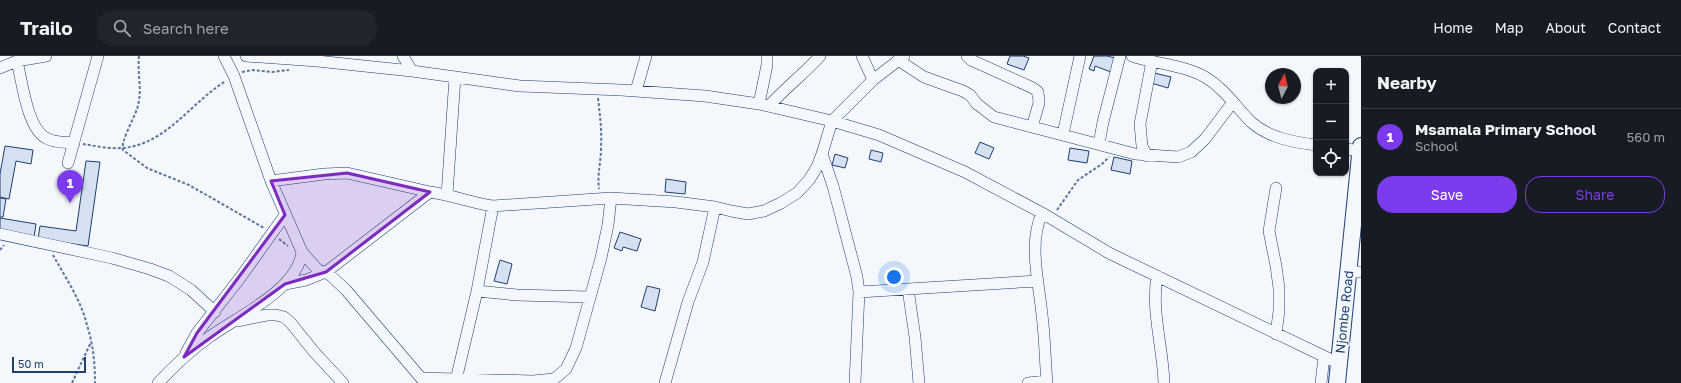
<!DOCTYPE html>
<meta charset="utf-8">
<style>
body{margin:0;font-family:"Golos Text",sans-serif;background:#20242c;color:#f1f3f6}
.controls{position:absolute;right:12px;top:12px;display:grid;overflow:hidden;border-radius:8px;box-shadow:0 1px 3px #0004}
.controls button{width:36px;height:36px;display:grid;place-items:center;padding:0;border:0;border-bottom:1px solid #363941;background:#171b24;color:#f1f3f6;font:20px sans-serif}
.compass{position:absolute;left:1265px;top:12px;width:36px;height:36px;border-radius:50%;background:#171b24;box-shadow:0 1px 3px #0004;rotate:7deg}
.scale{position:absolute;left:12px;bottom:10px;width:74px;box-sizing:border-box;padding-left:4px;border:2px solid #1d3f73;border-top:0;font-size:11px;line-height:14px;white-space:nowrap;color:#1d3f73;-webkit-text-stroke:3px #f4f7fb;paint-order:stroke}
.you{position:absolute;left:894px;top:221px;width:14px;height:14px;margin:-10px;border:3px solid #fff;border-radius:50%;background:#1a73e8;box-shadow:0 0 0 6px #1a73e833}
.badge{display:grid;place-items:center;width:26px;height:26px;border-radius:50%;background:#7c3aed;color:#fff;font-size:13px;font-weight:700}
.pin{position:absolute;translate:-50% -33px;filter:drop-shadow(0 1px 2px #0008)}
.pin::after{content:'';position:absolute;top:21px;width:14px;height:12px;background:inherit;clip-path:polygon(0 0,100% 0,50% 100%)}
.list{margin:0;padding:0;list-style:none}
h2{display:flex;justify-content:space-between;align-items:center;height:52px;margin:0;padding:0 16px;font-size:17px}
h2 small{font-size:13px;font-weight:400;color:#9ea1a6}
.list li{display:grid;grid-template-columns:26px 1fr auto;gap:12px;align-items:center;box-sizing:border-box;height:56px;padding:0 16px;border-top:1px solid #363941}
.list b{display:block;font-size:15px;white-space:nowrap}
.list p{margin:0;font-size:13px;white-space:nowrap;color:#9ea1a6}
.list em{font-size:13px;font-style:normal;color:#9ea1a6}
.actions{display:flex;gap:8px;padding:12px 16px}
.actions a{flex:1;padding:9px 0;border:1px solid #7c3aed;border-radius:16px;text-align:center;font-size:14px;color:#7c3aed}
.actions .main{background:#7c3aed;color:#fff}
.icon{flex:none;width:22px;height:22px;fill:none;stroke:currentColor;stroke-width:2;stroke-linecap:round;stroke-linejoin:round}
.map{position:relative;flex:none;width:1361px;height:327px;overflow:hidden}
header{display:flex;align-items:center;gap:24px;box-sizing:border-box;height:56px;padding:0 20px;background:#171b24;border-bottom:1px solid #363941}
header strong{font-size:19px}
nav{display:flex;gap:22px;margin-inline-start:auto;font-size:14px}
.search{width:280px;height:36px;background:#20242c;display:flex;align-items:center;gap:10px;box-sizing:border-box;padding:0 14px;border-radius:16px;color:#9ea1a6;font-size:15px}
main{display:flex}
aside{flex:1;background:#171b24}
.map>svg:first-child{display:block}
</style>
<header>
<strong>Trailo</strong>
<div class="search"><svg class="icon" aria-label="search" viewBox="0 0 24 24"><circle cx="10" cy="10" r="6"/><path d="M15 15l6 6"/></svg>Search here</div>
<nav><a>Home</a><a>Map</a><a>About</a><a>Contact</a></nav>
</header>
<main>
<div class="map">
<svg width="1361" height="327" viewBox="0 0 1361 327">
<rect width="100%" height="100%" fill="#f4f7fb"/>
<path fill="#d5e0f0" stroke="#1d3f73" d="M1010,0h13l6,2 -5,12 -17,-6z
M1094,0h13l8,2 -4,14 -16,-6 -1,5 -5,-2z
M1154,17l17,4 -3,11 -17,-5z
M980,86l14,6 -5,11 -14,-6z
M5,90l28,4 -2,14 -15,-3 -7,38 -9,-2v-23z
M1070,92l19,3 -2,12 -19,-3z
M871,94l12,3 -2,9 -12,-3z
M835,98l13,4 -3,10 -13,-3z
M1114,101l18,4 -2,13 -19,-4z
M86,105l14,1 -12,84 -50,-7 2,-13 36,5z
M666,123l20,3 -1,12 -20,-2z
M0,142l6,1 -3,18h-3z
M0,162l36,6 -2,13 -34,-6z
M620,176l21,7 -4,12 -14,-4 -1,4 -8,-3z
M500,204l12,4 -5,20 -13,-3z
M647,230l13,3 -5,22 -14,-4z"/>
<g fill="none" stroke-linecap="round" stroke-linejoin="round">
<defs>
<path id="minor" d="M246,0l71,5 95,10 108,15 101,4 84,6 54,8 73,17 47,14 86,37 77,41 67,40 229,110
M403,0l9,15
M862,0l11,24
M967,0l4,4 62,28 5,4 1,11 -7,24
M1132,0c24,8 52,9 73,21 19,11 31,30 46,45 18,16 42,20 65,23
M898,4l26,17 39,14 7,4 7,9 17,13 141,37 43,3 13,-5 14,-13 28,-37
M17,5c5,20 10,67 29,77 8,5 19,4 28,5
M0,12l17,-7 29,-5
M636,35l10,-35
M759,48l8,-39v-9
M769,50c16,-18 35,-32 51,-50
M1063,78l17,-78
M1099,88l4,-22 17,-66
M1346,93l14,2
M822,98l11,32 24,91 2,15 -4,91
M1147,100l-5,-10 -2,-22 12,-63
M68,107l30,-107
M271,125l53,-7 23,-1 83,19
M1276,132l-7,43 7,35 3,22v23l-3,23
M447,139l8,-118
M1042,157c-14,32 -3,69 0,102 3,23 3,45 5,68
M0,178l112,24 38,11 19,7 22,14 24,22
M302,196l16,18 11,4 17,16 75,88 112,3 21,-2 12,-10 10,-21 25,-90 7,-33 3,-27
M1348,216h13
M1157,220c-6,36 6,71 7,107
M285,228l21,-4 20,-8 104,-80c22,3 42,11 63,14l118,-8 65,4 39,5 16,4 17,3 16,-3 17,-8 16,-10 12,-13 8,-13 5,-13 10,-33 41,-41 31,-24
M908,233l7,48 4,46
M477,235l40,4 73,2
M859,236l179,-11
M237,265l30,-6h9l8,2 6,5 25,31 28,30
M186,297l11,-20 43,-55 45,-63
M456,324l21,-89 16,-85
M158,327c15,-16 32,-32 50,-45 28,-21 89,-47 94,-86l-31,-71 -37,-105 -10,-20
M665,327l23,-81 15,-40 12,-55
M1028,327l19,-2
M1321,327l3,-26"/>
<path id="highway" d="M1337,327l24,-237"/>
</defs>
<use href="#minor" stroke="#1d3f73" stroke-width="12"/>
<use href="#highway" stroke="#1d3f73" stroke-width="18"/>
<path stroke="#5e769c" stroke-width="2" stroke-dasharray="3 2" stroke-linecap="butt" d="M139,0c-2,18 4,35 -2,53 -3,9 -17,34 -14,41l24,18 42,17 75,43
M242,16l11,-2 19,2 17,-2
M598,42c2,17 4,33 3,50 0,15 -4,26 -2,41
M83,88c12,2 27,5 39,4 44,-3 69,-46 104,-67
M1057,154l21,-30 24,-16 7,-7
M279,183l9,7
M0,194l4,-5
M53,199c12,22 28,45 34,70 6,19 8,38 8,58
M72,327l19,-41"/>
<use href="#minor" stroke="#f4f7fb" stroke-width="11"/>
<use href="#highway" stroke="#f4f7fb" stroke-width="16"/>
<path stroke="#c62828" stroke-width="1" stroke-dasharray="14 3 2 3" stroke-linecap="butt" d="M1360,0h1"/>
</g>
<path fill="#7b2cbf" fill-opacity="0.2" stroke="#7b2cbf" stroke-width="3" stroke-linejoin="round" d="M347,117l83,19 -104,80 -41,12 -101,73 13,-24 88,-118 -14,-34z"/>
<g text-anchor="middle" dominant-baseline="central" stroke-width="3" stroke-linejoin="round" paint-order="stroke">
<g font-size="13" fill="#1d3f73" stroke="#f4f7fb">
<text transform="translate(1344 256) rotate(-84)">Njombe Road</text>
</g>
</g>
</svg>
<div class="controls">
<button>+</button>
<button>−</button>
<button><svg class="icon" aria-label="locate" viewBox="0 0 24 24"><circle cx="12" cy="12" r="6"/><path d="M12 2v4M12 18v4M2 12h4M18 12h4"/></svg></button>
</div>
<svg class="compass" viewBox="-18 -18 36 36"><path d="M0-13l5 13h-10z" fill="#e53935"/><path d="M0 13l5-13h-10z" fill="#9ea1a6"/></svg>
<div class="scale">50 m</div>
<div class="you"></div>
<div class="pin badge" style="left:70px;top:147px">1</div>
</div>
<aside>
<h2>Nearby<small></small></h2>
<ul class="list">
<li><span class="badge">1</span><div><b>Msamala Primary School</b><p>School</p></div><em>560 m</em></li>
</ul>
<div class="actions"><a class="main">Save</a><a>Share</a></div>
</aside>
</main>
